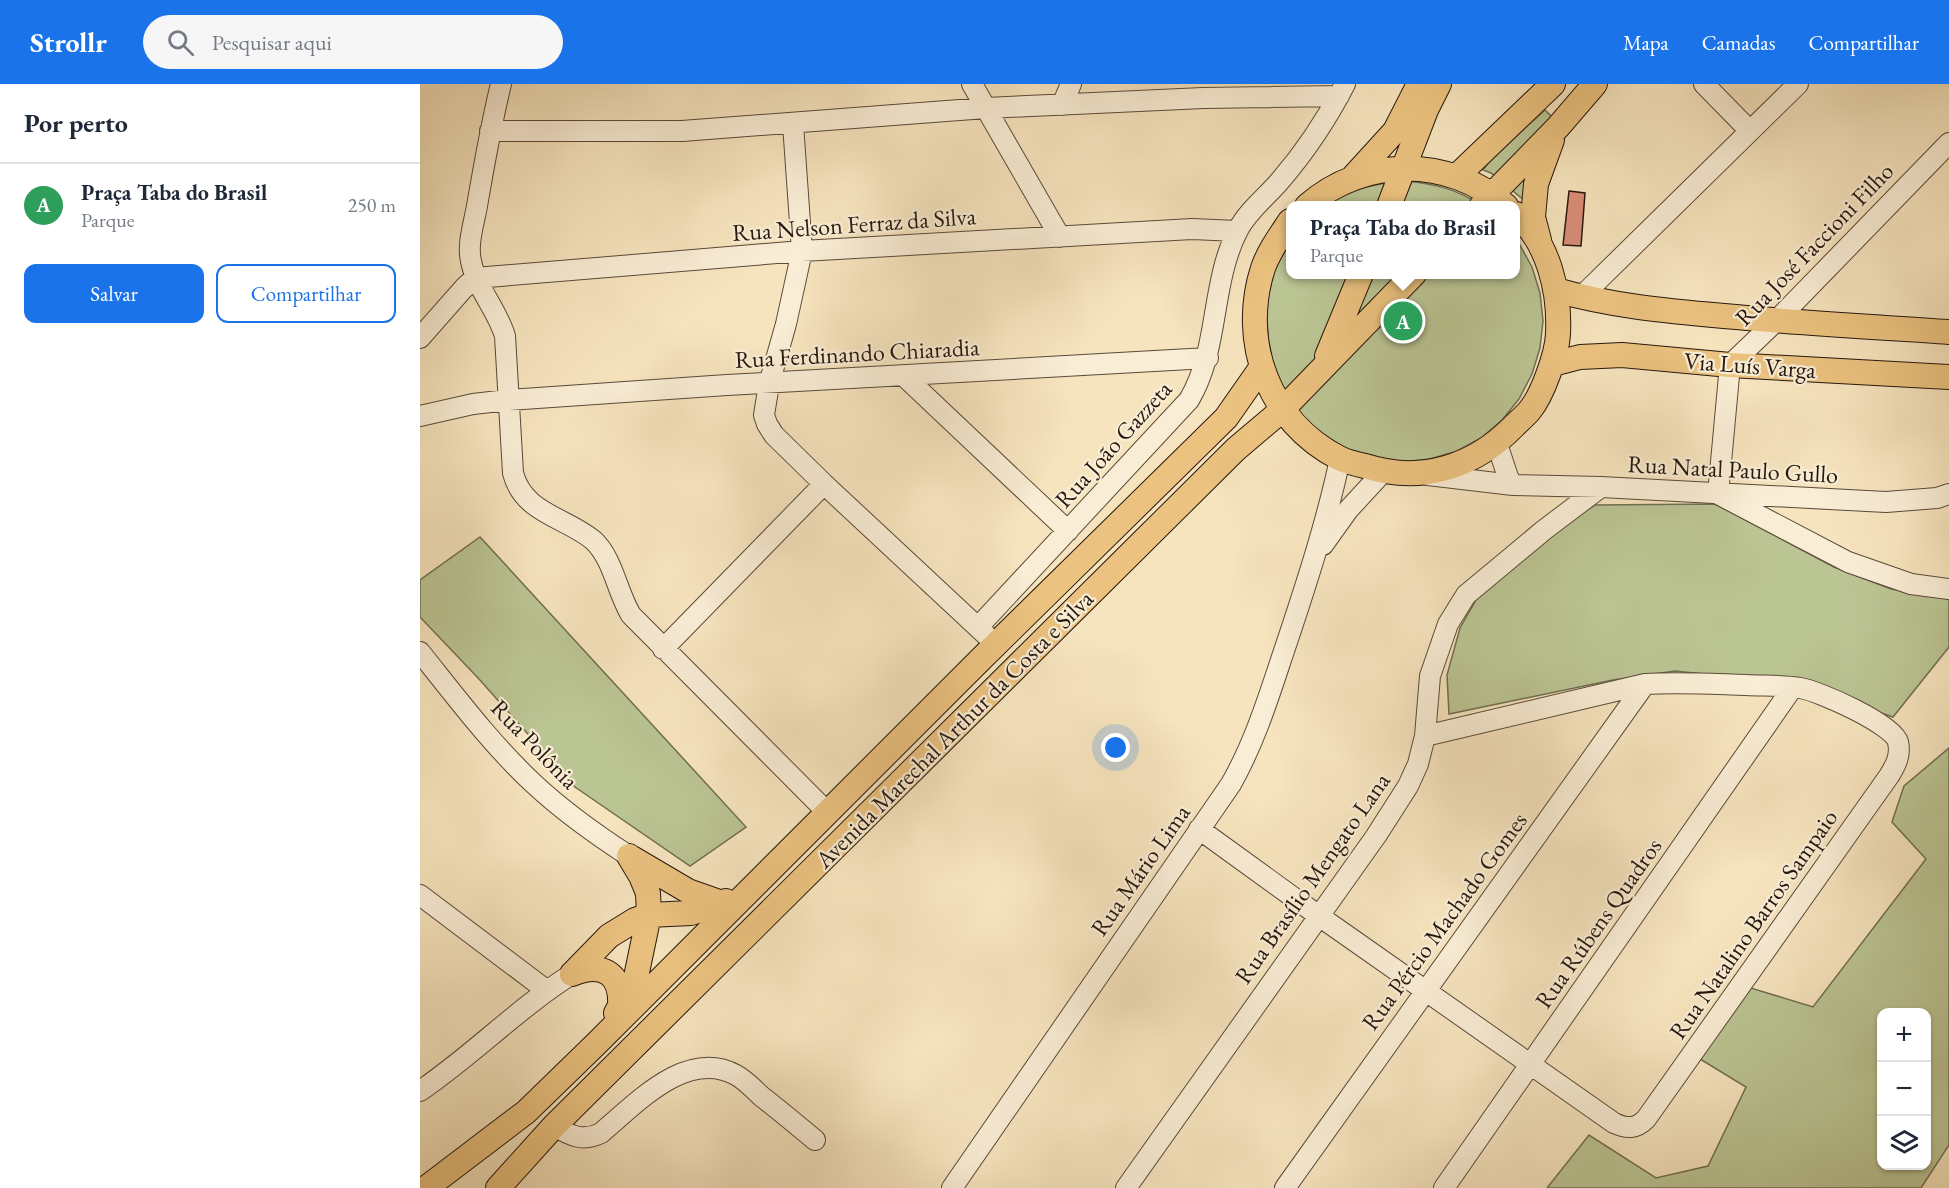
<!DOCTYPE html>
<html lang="pt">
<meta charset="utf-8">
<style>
body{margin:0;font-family:"EB Garamond",serif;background:#f6f6f7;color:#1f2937}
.controls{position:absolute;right:18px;bottom:18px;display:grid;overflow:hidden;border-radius:12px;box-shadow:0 2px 4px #0004}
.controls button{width:54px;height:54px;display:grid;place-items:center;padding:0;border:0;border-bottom:2px solid #e0e1e3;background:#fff;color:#1f2937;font:30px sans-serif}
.you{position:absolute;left:696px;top:664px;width:21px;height:21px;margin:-15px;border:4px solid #fff;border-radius:50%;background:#1a73e8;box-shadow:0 0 0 9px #1a73e833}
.badge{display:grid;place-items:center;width:39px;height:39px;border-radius:50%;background:#1a73e8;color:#fff;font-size:20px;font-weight:700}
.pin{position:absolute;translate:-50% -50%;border:3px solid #fff;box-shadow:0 2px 6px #0006}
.popup{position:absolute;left:866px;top:117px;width:234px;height:78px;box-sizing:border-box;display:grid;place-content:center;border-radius:12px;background:#fff;filter:drop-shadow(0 2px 4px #0005);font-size:20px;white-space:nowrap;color:#747a83}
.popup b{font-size:22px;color:#1f2937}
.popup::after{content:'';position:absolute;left:50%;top:100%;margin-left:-12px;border:12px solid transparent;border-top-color:#fff}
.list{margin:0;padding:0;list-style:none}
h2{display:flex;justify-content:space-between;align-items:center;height:78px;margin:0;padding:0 24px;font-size:26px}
h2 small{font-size:20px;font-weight:400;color:#747a83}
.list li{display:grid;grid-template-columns:39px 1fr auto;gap:18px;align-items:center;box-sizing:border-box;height:84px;padding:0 24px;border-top:2px solid #e0e1e3}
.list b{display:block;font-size:22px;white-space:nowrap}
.list p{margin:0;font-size:20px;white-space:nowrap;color:#747a83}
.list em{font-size:20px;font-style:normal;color:#747a83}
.actions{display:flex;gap:12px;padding:18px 24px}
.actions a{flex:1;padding:14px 0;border:2px solid #1a73e8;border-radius:12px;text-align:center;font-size:21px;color:#1a73e8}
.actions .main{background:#1a73e8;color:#fff}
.icon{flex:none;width:33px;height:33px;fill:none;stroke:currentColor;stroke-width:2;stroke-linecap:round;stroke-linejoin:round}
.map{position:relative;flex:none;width:1529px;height:1104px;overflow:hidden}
header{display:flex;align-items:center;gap:36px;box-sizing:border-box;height:84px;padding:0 30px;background:#1a73e8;color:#fff}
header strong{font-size:28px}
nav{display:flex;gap:33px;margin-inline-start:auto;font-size:21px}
.search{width:420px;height:54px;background:#f6f6f7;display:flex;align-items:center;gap:15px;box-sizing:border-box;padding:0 21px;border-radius:33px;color:#747a83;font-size:22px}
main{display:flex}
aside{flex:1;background:#fff}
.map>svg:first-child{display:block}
</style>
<header>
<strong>Strollr</strong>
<div class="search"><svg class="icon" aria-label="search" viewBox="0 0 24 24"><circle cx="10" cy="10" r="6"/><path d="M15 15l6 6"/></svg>Pesquisar aqui</div>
<nav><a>Mapa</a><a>Camadas</a><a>Compartilhar</a></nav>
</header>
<main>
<aside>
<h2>Por perto<small></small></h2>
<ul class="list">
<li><span class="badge" style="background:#2e9e5b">A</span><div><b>Praça Taba do Brasil</b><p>Parque</p></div><em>250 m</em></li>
</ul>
<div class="actions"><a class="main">Salvar</a><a>Compartilhar</a></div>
</aside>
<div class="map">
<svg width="1529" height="1104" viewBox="0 0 1529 1104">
<rect width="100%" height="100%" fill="#f6e4be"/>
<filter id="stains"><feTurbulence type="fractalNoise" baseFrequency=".00333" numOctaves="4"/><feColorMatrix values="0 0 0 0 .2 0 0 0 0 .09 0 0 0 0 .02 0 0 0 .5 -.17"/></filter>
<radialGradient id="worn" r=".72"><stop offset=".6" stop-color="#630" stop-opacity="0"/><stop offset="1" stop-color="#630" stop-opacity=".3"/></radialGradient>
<path fill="#bbc493" stroke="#706e50" stroke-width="1.5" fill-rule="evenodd" d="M1125,26l6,6 -26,85 -34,-28 -8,-3 9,-12z
M983,97c29,2 55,8 79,25h-158c29,-16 46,-22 79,-25z
M1096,154l16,29 8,26 3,28 -3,27 -8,26 -13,25 -17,21 -21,18 -24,13 -27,8 -27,3 -27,-3 -27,-8 -45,-30 -30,-46 -11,-53 11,-54 16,-29v35h226z
M1295,420l119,63 57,22 58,10v48l-56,70 -101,-34 -117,-12 -62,9 -164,34 -2,-39 13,-47 20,-35 73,-61 42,-27z
M60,453l266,290 -56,39 -115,-79 -96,-108 -59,-62v-37z
M1529,664v397l-28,43h-374l42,-53 67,43 52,-12 38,-79 -46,-28 51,-71 62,19 113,-148 -34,-37 12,-36zM1462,928h44v154h-44z"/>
<path fill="#da8d78" stroke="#26170d" stroke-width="1.5" d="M1149,107l16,2 -4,53 -18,-1z"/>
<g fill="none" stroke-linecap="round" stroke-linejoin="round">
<defs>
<path id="minor" d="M81,0c-10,41 -17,81 -24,122 -3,17 -10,38 -6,55 5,27 26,48 34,75l8,137c10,40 52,44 80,67 20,18 24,52 38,75l196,197
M552,0l88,153
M1284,0l46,47
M642,21l9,-21
M373,40l9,127 -16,73 -17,60 -5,31 3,9 7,11 50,49 162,151
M70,47h192l304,-23 217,-10 136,-2
M1529,59l-173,178 -46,44 -12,129 130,68 63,22 38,5
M55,194l327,-27 390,-22 45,2
M1161,213l217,-213
M0,254l44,-50 11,-10
M484,292l164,155
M0,332l53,-12 35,-4 219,-15 481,-27
M1077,360l11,33 5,8
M1008,391l85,10 88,2 285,15 51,-4 12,-4
M903,461l25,-35 35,-38
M558,543l211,-227c31,-52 21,-116 49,-170 9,-18 27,-32 41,-48 26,-30 48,-63 66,-98
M243,565l161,-165
M0,568c36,45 72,93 114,132 29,27 61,50 95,72
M779,745l120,87 295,207c13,6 22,6 32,-4l243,-343c7,-11 12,-21 9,-34 -5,-18 -79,-51 -98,-54 -17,-3 -37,-2 -54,-3 -34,-1 -67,-3 -101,-1l-220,52
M0,811l126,95
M0,1007c53,-36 98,-83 152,-117
M134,1042c17,10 29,16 47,7 35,-29 85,-85 135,-58 9,5 18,14 25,21 18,14 36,29 54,44
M532,1104l279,-404c26,-46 40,-95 57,-145 20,-60 39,-119 52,-180
M706,1104l250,-352 32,-50 10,-22 7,-28 5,-60 18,-52 18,-29 78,-65 57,-43
M865,1104l360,-504
M1024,1104l349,-501"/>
<path id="major" d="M934,92l41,-45 24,-47
M1037,92l96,-92
M1062,121l76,-78 37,-43
M887,122c57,-50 142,-50 199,0
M969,122l37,-96 13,-26
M870,137c-10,15 -21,30 -27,47 -24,74 6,154 76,190 8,4 17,6 26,8 56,18 109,1 149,-40 5,-5 11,-10 16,-16 13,-16 27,-56 28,-76 2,-42 -9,-91 -42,-120
M1119,156l-6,-23 3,-33 16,-44
M1136,206c55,16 111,21 168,26 75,7 150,11 225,16
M907,272l34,-82
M1133,280l27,-7 42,-2 108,10 219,12
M212,774l56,33 34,12 4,-2
M152,890l37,-38 26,-16 14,-5 42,-2 31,-10
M152,890c31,-13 50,0 48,33
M196,929l20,-36 13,-62 -1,-22 -7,-17 -12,-20
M6,1104l100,-76 70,-68 386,-386 244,-240 35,-50
M78,1104l56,-62 682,-677 46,-39 132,-136"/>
</defs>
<use href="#minor" stroke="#5a4a39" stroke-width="22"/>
<use href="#major" stroke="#26170d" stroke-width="26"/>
<use href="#minor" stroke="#f9edd5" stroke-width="20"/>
<use href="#major" stroke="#ebc27f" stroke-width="24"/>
</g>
<g text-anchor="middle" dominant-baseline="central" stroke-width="4.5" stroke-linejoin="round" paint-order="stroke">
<g font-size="24" fill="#26170d" stroke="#f9edd5">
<text transform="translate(434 140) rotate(-4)">Rua Nelson Ferraz da Silva</text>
<text transform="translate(1394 160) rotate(-46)">Rua José Faccioni Filho</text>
<text transform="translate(437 269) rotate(-3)">Rua Ferdinando Chiaradia</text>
<text transform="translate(1330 281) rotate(4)">Via Luís Varga</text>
<text transform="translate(693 360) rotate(-48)">Rua João Gazzeta</text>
<text transform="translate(1313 385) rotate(3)">Rua Natal Paulo Gullo</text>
<text transform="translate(534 645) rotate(-45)">Avenida Marechal Arthur da Costa e Silva</text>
<text transform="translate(115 660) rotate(46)">Rua Polônia</text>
<text transform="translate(720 786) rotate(-55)">Rua Mário Lima</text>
<text transform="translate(892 794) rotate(-55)">Rua Brasílio Mengato Lana</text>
<text transform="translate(1024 837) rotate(-54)">Rua Pércio Machado Gomes</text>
<text transform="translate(1178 839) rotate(-55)">Rua Rúbens Quadros</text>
<text transform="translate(1333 840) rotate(-55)">Rua Natalino Barros Sampaio</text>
</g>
</g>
<rect width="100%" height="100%" filter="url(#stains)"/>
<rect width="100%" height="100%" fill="url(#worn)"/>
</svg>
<div class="controls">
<button>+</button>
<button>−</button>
<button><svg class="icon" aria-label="layers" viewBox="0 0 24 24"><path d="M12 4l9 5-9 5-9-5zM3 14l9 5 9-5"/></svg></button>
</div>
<div class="you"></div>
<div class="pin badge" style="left:983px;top:237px;background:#2e9e5b">A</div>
<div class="popup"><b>Praça Taba do Brasil</b>Parque</div>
</div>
</main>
